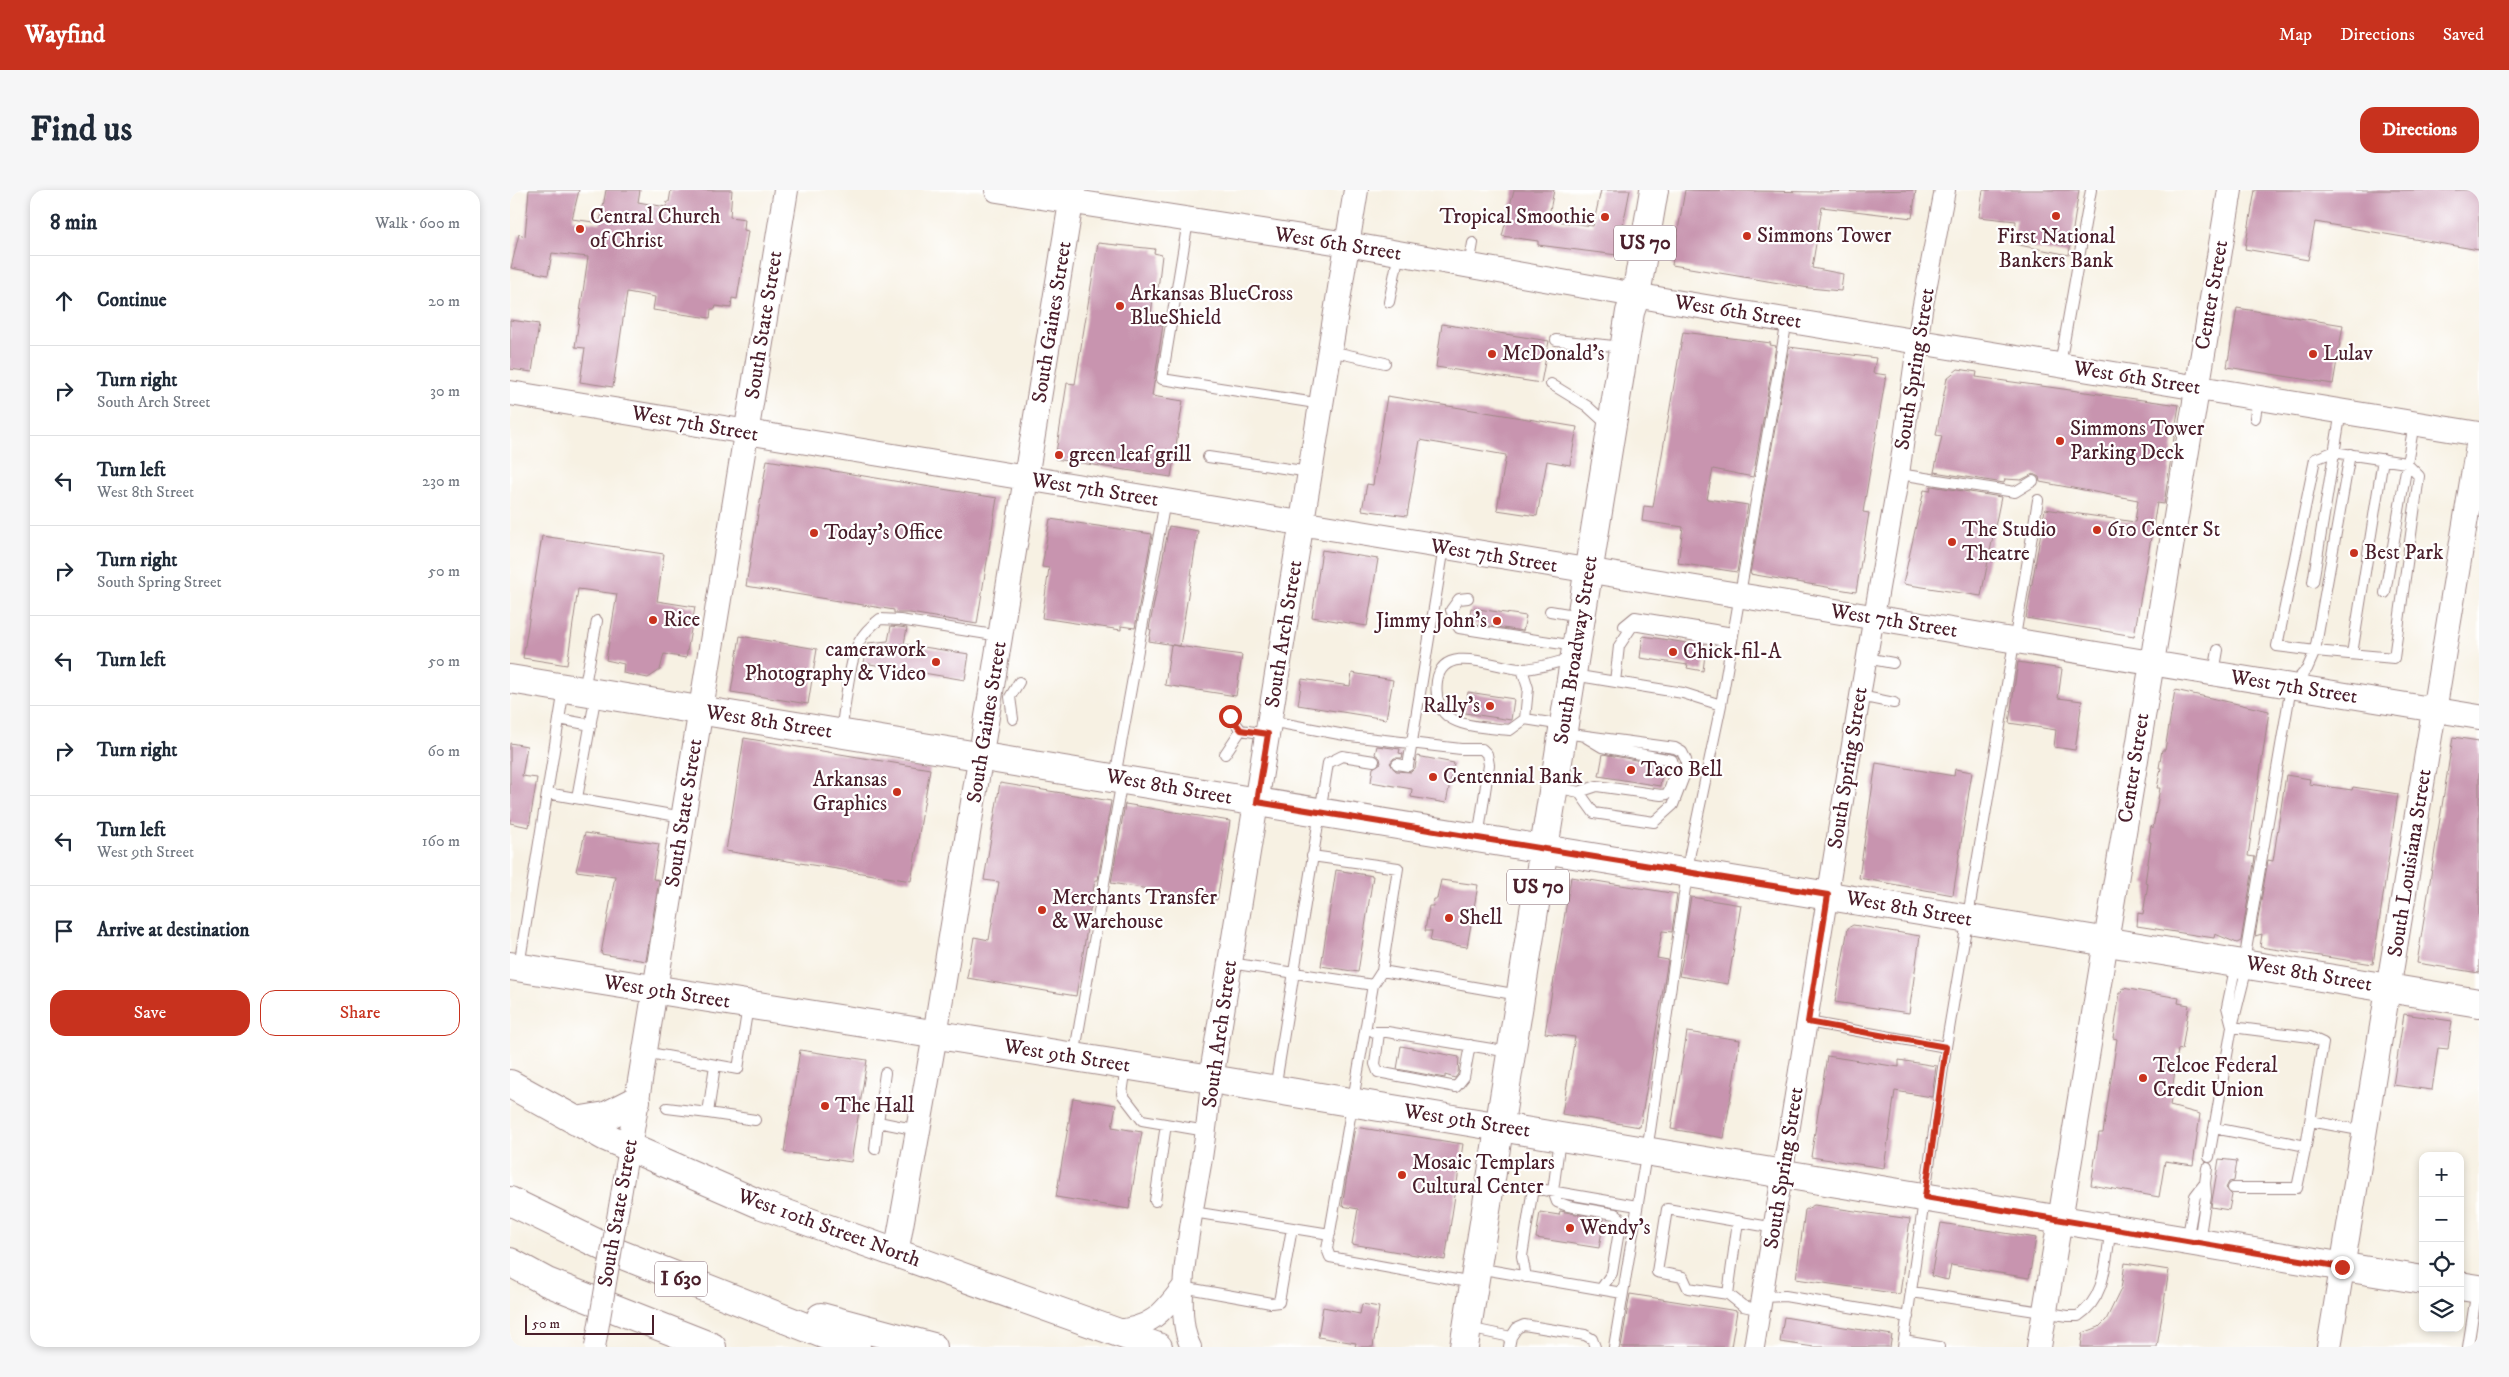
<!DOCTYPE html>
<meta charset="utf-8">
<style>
body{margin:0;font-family:"IM FELL DW Pica",serif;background:#f6f6f7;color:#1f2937}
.controls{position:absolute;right:15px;bottom:15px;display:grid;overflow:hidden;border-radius:10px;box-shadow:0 2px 8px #0003}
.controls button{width:45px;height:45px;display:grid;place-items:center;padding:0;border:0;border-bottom:1px solid #e0e1e3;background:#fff;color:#1f2937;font:25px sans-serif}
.scale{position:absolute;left:15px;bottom:12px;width:129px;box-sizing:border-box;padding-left:5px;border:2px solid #4a1f2b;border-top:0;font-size:14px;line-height:18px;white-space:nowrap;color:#4a1f2b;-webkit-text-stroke:4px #fff;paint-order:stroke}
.stop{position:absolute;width:15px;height:15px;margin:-11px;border:4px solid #c8321e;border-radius:50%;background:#fff}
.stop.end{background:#c8321e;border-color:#fff;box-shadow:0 1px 5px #0008}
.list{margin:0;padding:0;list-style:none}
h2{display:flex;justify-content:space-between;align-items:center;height:65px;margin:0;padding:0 20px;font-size:21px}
h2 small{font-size:16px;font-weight:400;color:#747a83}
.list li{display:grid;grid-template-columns:32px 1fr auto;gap:15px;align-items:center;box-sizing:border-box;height:90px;padding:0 20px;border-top:1px solid #e0e1e3}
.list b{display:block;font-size:19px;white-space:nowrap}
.list p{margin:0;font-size:16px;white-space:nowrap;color:#747a83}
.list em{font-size:16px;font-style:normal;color:#747a83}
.actions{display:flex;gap:10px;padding:15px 20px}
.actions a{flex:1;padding:11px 0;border:1px solid #c8321e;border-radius:15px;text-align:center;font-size:18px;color:#c8321e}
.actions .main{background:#c8321e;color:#fff}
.icon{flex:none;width:28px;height:28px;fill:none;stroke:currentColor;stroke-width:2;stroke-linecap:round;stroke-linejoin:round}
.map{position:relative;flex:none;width:1969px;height:1157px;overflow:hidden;border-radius:15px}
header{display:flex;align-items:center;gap:30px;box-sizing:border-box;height:70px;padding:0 25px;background:#c8321e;color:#fff}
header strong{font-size:24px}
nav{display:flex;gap:28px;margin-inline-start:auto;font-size:18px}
.intro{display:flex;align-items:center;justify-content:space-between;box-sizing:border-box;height:120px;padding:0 30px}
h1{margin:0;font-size:35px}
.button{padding:12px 22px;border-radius:15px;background:#c8321e;color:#fff;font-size:18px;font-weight:700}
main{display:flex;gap:30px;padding:0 30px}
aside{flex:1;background:#fff;border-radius:15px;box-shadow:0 2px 8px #0003}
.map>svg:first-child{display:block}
</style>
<header>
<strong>Wayfind</strong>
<nav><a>Map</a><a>Directions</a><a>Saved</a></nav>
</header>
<div class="intro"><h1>Find us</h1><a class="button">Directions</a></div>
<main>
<aside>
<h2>8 min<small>Walk · 600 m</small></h2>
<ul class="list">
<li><svg class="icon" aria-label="ahead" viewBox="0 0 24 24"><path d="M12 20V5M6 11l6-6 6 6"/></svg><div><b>Continue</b></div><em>20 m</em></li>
<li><svg class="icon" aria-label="right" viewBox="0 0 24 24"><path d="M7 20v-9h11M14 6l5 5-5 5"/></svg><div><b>Turn right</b><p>South Arch Street</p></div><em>30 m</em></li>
<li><svg class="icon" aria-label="left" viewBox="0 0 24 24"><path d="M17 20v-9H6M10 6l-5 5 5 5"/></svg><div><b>Turn left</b><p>West 8th Street</p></div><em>230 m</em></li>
<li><svg class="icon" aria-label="right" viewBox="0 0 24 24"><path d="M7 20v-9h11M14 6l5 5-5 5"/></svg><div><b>Turn right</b><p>South Spring Street</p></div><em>50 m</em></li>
<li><svg class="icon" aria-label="left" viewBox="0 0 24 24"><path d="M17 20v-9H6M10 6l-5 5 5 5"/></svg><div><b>Turn left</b></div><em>50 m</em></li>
<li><svg class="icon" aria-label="right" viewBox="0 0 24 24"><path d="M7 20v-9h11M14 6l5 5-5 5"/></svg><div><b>Turn right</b></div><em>60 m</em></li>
<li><svg class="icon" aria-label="left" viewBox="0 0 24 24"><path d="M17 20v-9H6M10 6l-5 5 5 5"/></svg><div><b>Turn left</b><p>West 9th Street</p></div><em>160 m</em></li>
<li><svg class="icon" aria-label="arrive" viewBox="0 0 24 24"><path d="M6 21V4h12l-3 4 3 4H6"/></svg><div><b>Arrive at destination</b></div></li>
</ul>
<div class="actions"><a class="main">Save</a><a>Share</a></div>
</aside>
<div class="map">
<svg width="1969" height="1157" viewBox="0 0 1969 1157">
<rect width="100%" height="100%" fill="#fff"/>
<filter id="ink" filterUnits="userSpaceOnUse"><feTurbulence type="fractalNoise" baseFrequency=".02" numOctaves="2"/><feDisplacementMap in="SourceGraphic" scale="10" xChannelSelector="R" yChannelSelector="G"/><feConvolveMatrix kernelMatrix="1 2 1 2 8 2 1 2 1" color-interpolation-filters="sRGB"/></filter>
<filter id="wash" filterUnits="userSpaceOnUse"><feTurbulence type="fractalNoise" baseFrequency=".0096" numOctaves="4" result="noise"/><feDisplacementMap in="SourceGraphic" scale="20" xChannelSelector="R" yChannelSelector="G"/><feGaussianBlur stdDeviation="1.12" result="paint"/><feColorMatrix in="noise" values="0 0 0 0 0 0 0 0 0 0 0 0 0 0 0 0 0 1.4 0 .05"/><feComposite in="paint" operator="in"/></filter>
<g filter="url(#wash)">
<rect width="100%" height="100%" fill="#f7f1e3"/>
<g id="blocks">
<path fill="#c894af" d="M19,0h50l-7,29 28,4 6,-33h34l-2,12 28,5 1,-5h2l2,-12h61l-2,27 15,2 -1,11 4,1 -11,68 -5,-1 -1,10 -15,-2 -1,3h-4l-1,9 -57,-8 2,-13 -28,-5 -14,95 -33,-5 5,-34 -10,-1 13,-90 -36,-4 -4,22 -37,-7 8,-34 6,2z
M1004,0h40l-6,30 45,6 8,-36h29l-13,65 -79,-10v-4l-36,-5z
M1175,0l133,2 98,-2 -4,28 -90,-11 -10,61 31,6 -2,17 -32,-3 -137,-23z
M1473,0h96l-10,65 -55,-11 2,-23 -37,-4z
M1745,0h224v60l-164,-28 -7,38 -63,-11z
M588,53l57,6 -1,4 8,2 -4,34h-4l-4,35 13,1 -11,71 31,5 -12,76 -116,-18 12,-76 8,1z
M1727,118l106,17 -10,59 -106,-17z
M0,130l29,4 -7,48 -22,-3z
M932,134l107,17 -8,42 -105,-16z
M1173,142l88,11 -1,2 6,1 -23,131 -40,-8 -6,30 41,6 -11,67 -59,-9 5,-36 -41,-6 2,-15 9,1z
M1279,157l87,11 -3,15 13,2 -23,137 6,1 -13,79 -106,-18z
M1448,179l19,3 -1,5 203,28 -15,99 -7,-1 -23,133 -108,-18 19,-109 90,13 3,-22 -98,-18 -1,-5 -6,-3 -12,6 -16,-1 -1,4 -70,-11 8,-36 -6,-1 11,-57z
M877,206l190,31 -7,38 -23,-4 -10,55 -40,-6 9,-55 -86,-15 -13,76 -45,-6 5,-26 6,1z
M257,270l230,38 -20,126 -67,-11h-16v-3l-148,-24z
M1421,296l70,11 -20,99 -78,-12 21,-94 6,1z
M540,329l102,15 -17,94 -14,-2v4l-79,-12 7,-50 -7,-1z
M659,336l29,5 -18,115 -31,-5 2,-11 -2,-1z
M32,346l122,18 -7,47 38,6 -9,51 -22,-4 -4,16 -12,8 -25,-5 1,-9 -18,-4 11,-66 -39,-5 -11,76 -44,-7z
M812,360l56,9 -11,67 -55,-9z
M961,418l55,8 -3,15 -54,-8z
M381,436l16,2 -3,16 65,10 -4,26 -101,-17 4,-20 20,-2z
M230,446l77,13 -9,55 -77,-12z
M1133,446l63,10 -3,25 -16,-3 1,-3 -48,-7z
M661,455l71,10 -6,41 -71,-11z
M1508,472l44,7 -4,29 24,3 -7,49 -21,-3 2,-17 -47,-7z
M842,483l41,7 -7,39 -88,-14 4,-26 48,7z
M1665,500l94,21 -21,145 7,1 -14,84 -4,2 -22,-9 -1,4 -77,-12 1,-13 5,1 5,-30 -3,-1 6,-41h-2l2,-16 2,2 7,-40h-3l4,-20h-2l3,-18h3z
M958,502l46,7 -3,21 -46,-7z
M1943,547l26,4v232l-62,-10z
M234,548l186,31 -19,112 -185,-30z
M0,553l17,3 -5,30 15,2 -8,49 -19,-4z
M867,556l23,3 -1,4 4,1 -1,4h-8l-4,5 6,8 15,1 4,-4 2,-12 37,7 -8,40 -35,-6 1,-8 -41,-7 2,-14 8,-5 -1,-5 -5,-4z
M1093,564l60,11 -3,21 -61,-10z
M1366,573l78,13 1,-7 17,3 -19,123 -94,-17z
M1776,585l24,4 -1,5 43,6 1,-3 45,7 -25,170 -113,-17 2,-13 -7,2 13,-76 5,1z
M490,593l111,18 -13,79h-3l-19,116 -109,-18 7,-41 15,3 10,-58 -15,-2z
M615,614l105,17 -13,79 -106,-17z
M75,643l74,11 -6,35 6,1 -13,81 -45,-7 14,-78 -39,-5z
M826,680l37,6 -15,96 -37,-6z
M1061,687l106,17 -5,38 -10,-1 -5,27 11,2 -28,167 -78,-13 13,-77 -30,-4z
M931,690l37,5 -11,62 -37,-6 2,-10h-7l4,-25h4l1,-7h3z
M1181,707l50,8 -13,79 -49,-8 9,-42h-3z
M1343,735l67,11 -11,77 -74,-11 13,-74z
M1613,798l56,10 -1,5 11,2 -7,45 -4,-1 -8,57 30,8 -7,51 -28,-4 -6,36 -68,-12 8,-52h4l14,-94 -4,-1 7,-45h2z
M1894,824l48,7 -4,28 -10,-1 -6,42 -39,-5z
M1177,842l53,8 -16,98 -53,-9z
M891,856l58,11 -1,17 -3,4 -10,-3v3l-48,-9z
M290,860l67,10 -16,102 -67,-10z
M1317,866l72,11v-7l37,6 -4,31 -37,-6 -11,77 -73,-11z
M563,908l43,7 -4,22 30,5 -13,77 -73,-12z
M845,937l108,17 -18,116 -93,-16 6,-35 -16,-3z
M1709,969l18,2 -3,20 -5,1 -3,6 6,7 -3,15 -18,-3z
M1304,1015l96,14 -10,75 -104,-15 9,-69z
M1050,1021l44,8 -5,29 -63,-10 4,-26 19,3z
M1431,1033l95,15 -7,40 -78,-13 -3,15 -17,-4z
M1615,1073l44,7 -12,77h-76l2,-14 16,-6 7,-7 15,-31z
M1120,1104l107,17 -6,36h-110z
M852,1114l17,3 -6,40h-18l1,-4 -38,-6 5,-30 37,7z
M1274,1127l108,18 -2,12h-76l-34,-5z"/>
</g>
</g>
<g filter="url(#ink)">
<use href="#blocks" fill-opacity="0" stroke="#a08887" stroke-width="1"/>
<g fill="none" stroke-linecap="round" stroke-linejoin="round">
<defs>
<path id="service" d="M678,31l-26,158 160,25
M959,76l4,-23
M879,112l10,-49
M1046,150l67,7
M820,161l55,12
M1550,175l31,-175
M1041,194l36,22 22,20
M1745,228l3,-20
M698,267l102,15
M1389,284l116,18 18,-11
M1803,392l28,-171
M1875,403l29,-170
M958,408l-9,1 -8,11 8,18 116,18
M1040,421l30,5
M1114,436l11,-9 98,16
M1842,464l31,-195
M1356,468l27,5
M1012,479l6,19 -3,31 -15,11c-21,-3 -63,-1 -71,-26 -3,-8 -3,-15 -2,-23 6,-39 59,-13 84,-12 17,0 36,-7 52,-11
M1704,483l4,-23
M1063,485l110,18 38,12
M1105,492l4,-36 14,-21 99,17
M74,500l13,-69
M1350,506l34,7
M720,526l11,14 26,4
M49,529l32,6
M503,529l-3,-22 9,-15
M1015,529l38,6
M760,531l80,15 111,13h21l5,5 2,11 -11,73
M331,542c4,-24 8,-70 18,-90 5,-10 13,-17 21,-23l20,1 100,16
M715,564l16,-24
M887,574l11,2 36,-219
M1045,597l24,5 15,21 60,9 19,-17 13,-34v-11l-4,-8 -7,-4 -111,-15
M1069,602l18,-6 64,9 6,-1c5,-8 9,-25 5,-34l-70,-13 -15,-9
M37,603l136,24
M67,608l19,-104
M802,666l86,12 -16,103 137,24
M1734,772l47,-275 16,-18 8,-18 79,7 25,-182 -13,-13 -73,-11 -18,7 -38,187 38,5 35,-197
M720,773l143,22
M9,776l45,-277
M872,781l-9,14 -46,264 3,8 143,26
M1298,832l138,25
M1722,836l-5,-19 9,-43
M864,842h13l123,20
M869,843l-4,31 3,8 78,15 8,-10 6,-32
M134,862l94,17 10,-63
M564,867l46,-266 -3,-25 48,-265
M616,876l-4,28 20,26 64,11
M375,883l-7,49 40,8
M765,899l53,-326 14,-7 32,5
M157,918l41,5 7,-48
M198,923l47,7
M1800,931l55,10
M1704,938l92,18 17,-103 -13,-6 -78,-10
M1050,949l-7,52 4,11 11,4 47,8 6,5 -9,54 -11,16
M365,959l3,-27
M1699,967l23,-130 15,-60
M1723,998h64l9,-42
M645,1011l11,-77
M683,1022l137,22
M1677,1051l8,-45 10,-13
M1689,1052l7,-46 -1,-13 2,-15
M967,1078l145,25
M1016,1087l-4,-21 11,-68 104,18
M672,1097l89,16 8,-1 13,-74
M1402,1102l156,24h10c29,-19 27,-56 33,-87
M1218,1104l10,-73
M1254,1107l21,-1 123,21
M1251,1120l-18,-4 -15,-12 -40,-6 -5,-11 -26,-5 10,-63 108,19
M958,1138l43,9 -2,10
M1001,1147l6,-9 7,-3 61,10 7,4 3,8
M1394,1151l35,6
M1104,1157l36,-216 40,-278 31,-148 66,-385
M1393,1157l43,-300 92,-547
M1958,1157l9,-58"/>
<path id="minor" d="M111,1005l8,-47
M604,1140c36,-2 47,-15 68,-43
M681,1157c-21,-38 4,-144 11,-189 4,-26 7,-53 9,-79
M1244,1157l106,-651 39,-222 23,-164 23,-120"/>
<path id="tertiary" d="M487,0l350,54 322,57 810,133
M0,203l1969,324
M701,889l145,-889
M119,958l157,-958
M386,1064l39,-219 138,-845
M1529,1157l191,-1157
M1819,1157l150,-908"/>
<path id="secondary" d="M0,489l1969,324
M0,776l701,113 1212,201
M0,894l96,53 156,68 396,142
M66,931l30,-5 30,-15
M1950,1096l19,3"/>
<path id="primary" d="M954,1157l166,-1035 6,-17 18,-105"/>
<path id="motorway" d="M0,1011l105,51 241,95
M0,1072l37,20 165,65
M311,1127l112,30"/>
</defs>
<use href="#service" stroke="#a08887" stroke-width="12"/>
<use href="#minor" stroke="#a08887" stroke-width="22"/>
<use href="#tertiary" stroke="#a08887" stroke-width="26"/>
<use href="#secondary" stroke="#a08887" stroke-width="30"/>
<use href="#primary" stroke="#a08887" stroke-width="30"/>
<use href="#motorway" stroke="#a08887" stroke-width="30"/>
<use href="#service" stroke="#fff" stroke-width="10"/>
<use href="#minor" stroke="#fff" stroke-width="20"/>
<use href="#tertiary" stroke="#fff" stroke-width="24"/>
<use href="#secondary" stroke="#fff" stroke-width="28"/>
<use href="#primary" stroke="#fff" stroke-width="28"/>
<use href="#motorway" stroke="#fff" stroke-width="28"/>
<defs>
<path id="minor-bridge" d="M85,1157l26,-152"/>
</defs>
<use href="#minor-bridge" stroke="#a08887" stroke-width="22" stroke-linecap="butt"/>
<use href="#minor-bridge" stroke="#fff" stroke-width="20"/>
</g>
</g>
<g fill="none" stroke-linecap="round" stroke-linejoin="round" filter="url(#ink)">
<path stroke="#c8321e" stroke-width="6" d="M720,526l11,14 27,4 -11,68 571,93 -20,127 138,25 -21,150 417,70"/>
</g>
<g fill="#c8321e" stroke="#fff" stroke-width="2">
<circle cx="1546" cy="26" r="5"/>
<circle cx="1095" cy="27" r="5"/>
<circle cx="70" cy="39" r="5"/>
<circle cx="1237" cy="46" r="5"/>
<circle cx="610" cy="116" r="5"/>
<circle cx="982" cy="164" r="5"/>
<circle cx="1803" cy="164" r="5"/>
<circle cx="1550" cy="251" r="5"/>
<circle cx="549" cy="265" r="5"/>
<circle cx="1587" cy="340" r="5"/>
<circle cx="304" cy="343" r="5"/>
<circle cx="1442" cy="352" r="5"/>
<circle cx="1844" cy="363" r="5"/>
<circle cx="143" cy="430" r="5"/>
<circle cx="987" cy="431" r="5"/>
<circle cx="1163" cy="462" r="5"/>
<circle cx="426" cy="472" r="5"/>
<circle cx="980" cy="516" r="5"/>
<circle cx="1121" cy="580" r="5"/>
<circle cx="923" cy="587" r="5"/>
<circle cx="387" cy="602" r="5"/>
<circle cx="532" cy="720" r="5"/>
<circle cx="939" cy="728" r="5"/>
<circle cx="1633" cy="888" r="5"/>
<circle cx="315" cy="916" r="5"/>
<circle cx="892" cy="985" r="5"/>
<circle cx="1060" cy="1038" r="5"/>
</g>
<g text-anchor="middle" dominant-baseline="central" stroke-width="4.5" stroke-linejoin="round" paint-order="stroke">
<g fill="#fff" stroke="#80626b" stroke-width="1">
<rect x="1104" y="35.5" width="62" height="35" rx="4"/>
<rect x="997" y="679.5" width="62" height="35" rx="4"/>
<rect x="145" y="1071.5" width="52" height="35" rx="4"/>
</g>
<g font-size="20" font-weight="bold" fill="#4a1f2b">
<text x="1135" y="53">US 70</text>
<text x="1028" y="697">US 70</text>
<text x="171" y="1089">I 630</text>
</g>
<g font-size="21" fill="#4a1f2b" stroke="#fff" text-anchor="start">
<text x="80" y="27">Central Church<tspan x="80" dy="24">of Christ</tspan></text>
<text x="1085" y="27" text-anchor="end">Tropical Smoothie</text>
<text x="1247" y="46">Simmons Tower</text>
<text x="1546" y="47" text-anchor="middle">First National<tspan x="1546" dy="24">Bankers Bank</tspan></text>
<text x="620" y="104">Arkansas BlueCross<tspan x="620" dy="24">BlueShield</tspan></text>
<text x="992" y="164">McDonald's</text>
<text x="1813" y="164">Lulav</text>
<text x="1560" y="239">Simmons Tower<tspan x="1560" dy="24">Parking Deck</tspan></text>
<text x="559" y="265">green leaf grill</text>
<text x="1452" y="340">The Studio<tspan x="1452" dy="24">Theatre</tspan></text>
<text x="1597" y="340">610 Center St</text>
<text x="314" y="343">Today's Office</text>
<text x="1854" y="363">Best Park</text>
<text x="153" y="430">Rice</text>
<text x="977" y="431" text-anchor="end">Jimmy John's</text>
<text x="416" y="460" text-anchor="end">camerawork<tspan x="416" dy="24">Photography &amp; Video</tspan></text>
<text x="1173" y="462">Chick-fil-A</text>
<text x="970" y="516" text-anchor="end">Rally's</text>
<text x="1131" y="580">Taco Bell</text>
<text x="933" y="587">Centennial Bank</text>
<text x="377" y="590" text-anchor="end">Arkansas<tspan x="377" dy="24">Graphics</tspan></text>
<text x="542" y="708">Merchants Transfer<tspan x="542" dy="24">&amp; Warehouse</tspan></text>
<text x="949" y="728">Shell</text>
<text x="1643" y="876">Telcoe Federal<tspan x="1643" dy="24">Credit Union</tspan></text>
<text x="325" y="916">The Hall</text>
<text x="902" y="973">Mosaic Templars<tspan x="902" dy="24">Cultural Center</tspan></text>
<text x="1070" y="1038">Wendy's</text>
</g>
<g font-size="21" fill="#4a1f2b" stroke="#fff">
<text transform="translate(828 54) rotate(9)">West 6th Street</text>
<text transform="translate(1702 105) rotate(-80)">Center Street</text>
<text transform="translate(1228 122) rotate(9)">West 6th Street</text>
<text transform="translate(542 132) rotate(-81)">South Gaines Street</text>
<text transform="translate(254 135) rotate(-81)">South State Street</text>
<text transform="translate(1405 179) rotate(-81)">South Spring Street</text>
<text transform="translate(1627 188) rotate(9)">West 6th Street</text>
<text transform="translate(185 234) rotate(10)">West 7th Street</text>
<text transform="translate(585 300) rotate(9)">West 7th Street</text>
<text transform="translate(984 366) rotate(9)">West 7th Street</text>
<text transform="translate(1384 431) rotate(9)">West 7th Street</text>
<text transform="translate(774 444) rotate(-81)">South Arch Street</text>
<text transform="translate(1066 460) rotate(-81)">South Broadway Street</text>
<text transform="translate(1784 497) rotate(9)">West 7th Street</text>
<text transform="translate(259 532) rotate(9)">West 8th Street</text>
<text transform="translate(477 532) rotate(-81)">South Gaines Street</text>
<text transform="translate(1338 578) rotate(-81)">South Spring Street</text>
<text transform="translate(1624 578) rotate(-81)">Center Street</text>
<text transform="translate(659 597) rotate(10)">West 8th Street</text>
<text transform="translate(174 623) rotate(-81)">South State Street</text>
<text transform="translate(1900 673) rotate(-81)">South Louisiana Street</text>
<text transform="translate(1399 719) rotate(10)">West 8th Street</text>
<text transform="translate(1799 784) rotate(10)">West 8th Street</text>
<text transform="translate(157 802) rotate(9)">West 9th Street</text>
<text transform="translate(710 844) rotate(-82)">South Arch Street</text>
<text transform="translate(557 866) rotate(9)">West 9th Street</text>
<text transform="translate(957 931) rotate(9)">West 9th Street</text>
<text transform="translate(1274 978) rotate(-81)">South Spring Street</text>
<text transform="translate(108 1023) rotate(-80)">South State Street</text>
<text transform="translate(319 1038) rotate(20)">West 10th Street North</text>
</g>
</g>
</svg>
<div class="controls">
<button>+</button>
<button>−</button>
<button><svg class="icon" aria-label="locate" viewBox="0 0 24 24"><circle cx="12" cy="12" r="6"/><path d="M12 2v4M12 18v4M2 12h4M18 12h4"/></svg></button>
<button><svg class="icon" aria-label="layers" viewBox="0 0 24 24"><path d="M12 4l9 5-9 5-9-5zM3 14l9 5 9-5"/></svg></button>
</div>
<div class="scale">50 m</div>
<div class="stop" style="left:720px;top:526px"></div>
<div class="stop end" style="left:1832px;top:1077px"></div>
</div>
</main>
